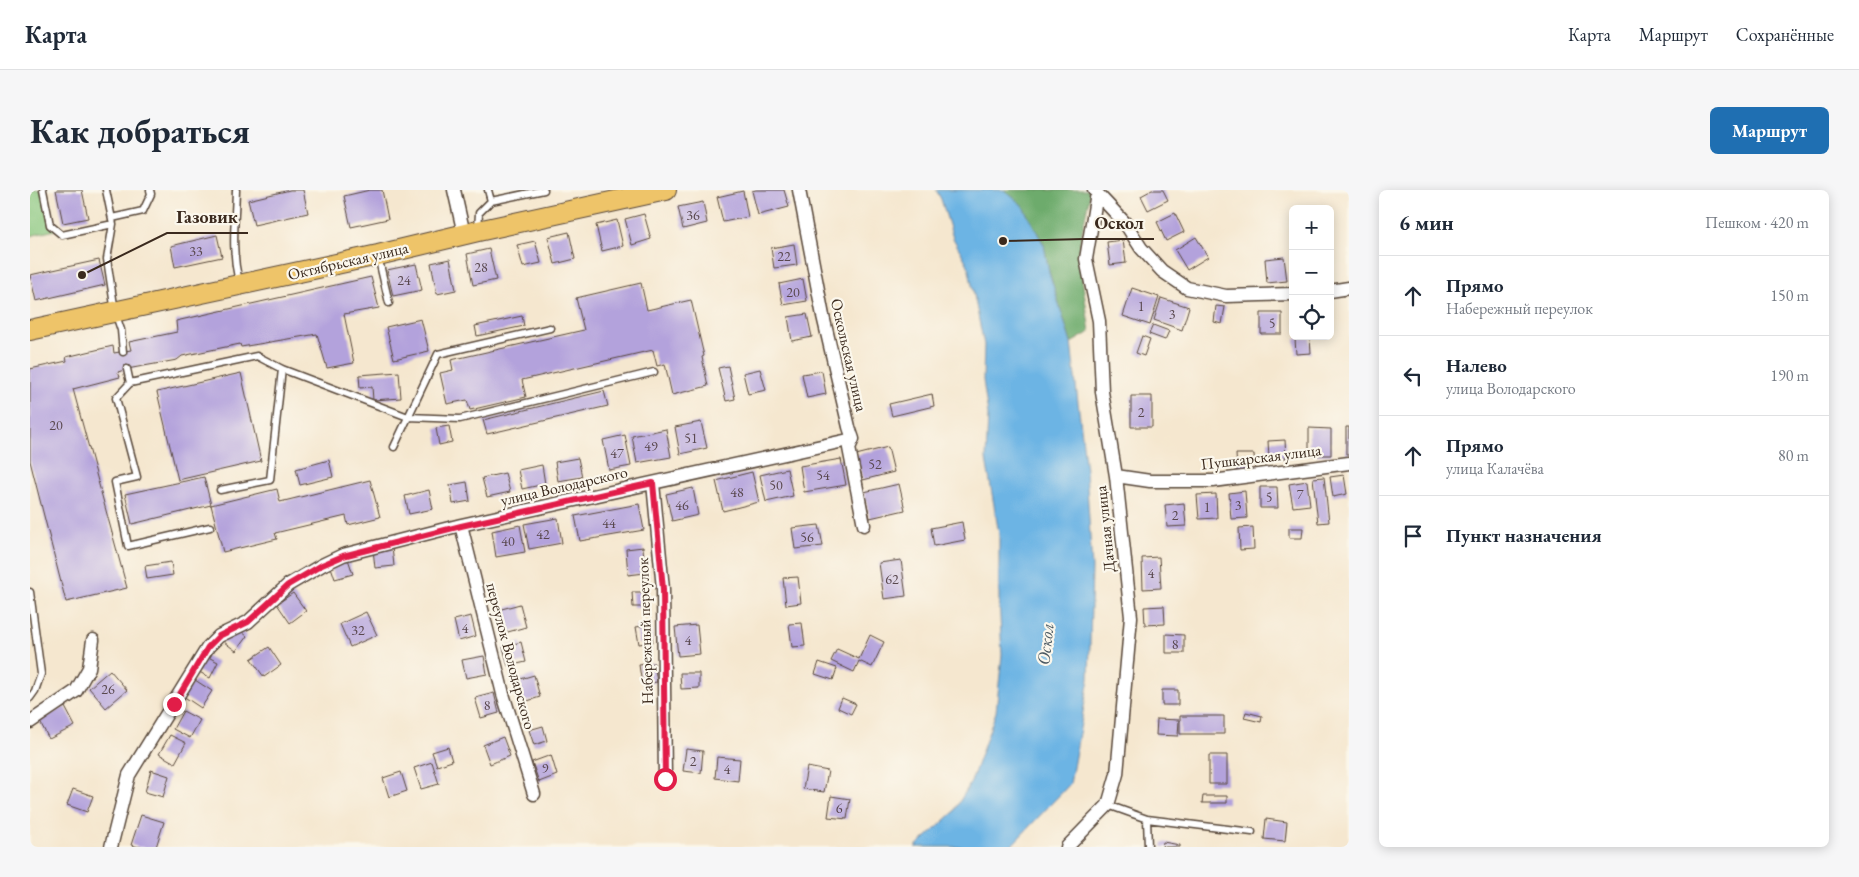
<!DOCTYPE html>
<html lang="ru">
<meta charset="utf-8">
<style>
body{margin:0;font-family:"EB Garamond",serif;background:#f6f6f7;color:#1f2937}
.controls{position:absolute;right:15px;top:15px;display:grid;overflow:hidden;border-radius:8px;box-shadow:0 2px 12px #0003}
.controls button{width:45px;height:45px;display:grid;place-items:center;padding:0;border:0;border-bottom:1px solid #e0e1e3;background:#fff;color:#1f2937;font:25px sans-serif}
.stop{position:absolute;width:15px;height:15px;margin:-11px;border:4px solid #e11d48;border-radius:50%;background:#fff}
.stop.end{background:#e11d48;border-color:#fff;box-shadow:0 1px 5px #0008}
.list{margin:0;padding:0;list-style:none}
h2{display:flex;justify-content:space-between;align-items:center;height:65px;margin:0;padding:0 20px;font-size:21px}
h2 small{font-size:16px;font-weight:400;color:#747a83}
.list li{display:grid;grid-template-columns:32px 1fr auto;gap:15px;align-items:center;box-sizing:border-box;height:80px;padding:0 20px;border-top:1px solid #e0e1e3}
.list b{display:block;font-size:19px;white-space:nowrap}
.list p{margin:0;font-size:16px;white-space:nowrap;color:#747a83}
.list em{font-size:16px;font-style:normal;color:#747a83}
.icon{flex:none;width:28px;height:28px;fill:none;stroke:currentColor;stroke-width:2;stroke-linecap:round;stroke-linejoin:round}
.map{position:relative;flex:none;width:1319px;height:657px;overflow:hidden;border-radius:8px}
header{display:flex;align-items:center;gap:30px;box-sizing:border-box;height:70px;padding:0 25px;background:#fff;border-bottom:1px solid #e0e1e3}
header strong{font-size:24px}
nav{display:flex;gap:28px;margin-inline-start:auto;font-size:18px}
.intro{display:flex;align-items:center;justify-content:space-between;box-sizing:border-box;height:120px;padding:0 30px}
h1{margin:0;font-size:35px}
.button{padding:12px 22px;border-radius:8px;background:#1f6fb2;color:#fff;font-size:18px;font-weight:700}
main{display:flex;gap:30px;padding:0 30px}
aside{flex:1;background:#fff;border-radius:8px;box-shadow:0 2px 12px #0003}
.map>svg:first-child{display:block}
</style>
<header>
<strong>Карта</strong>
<nav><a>Карта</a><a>Маршрут</a><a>Сохранённые</a></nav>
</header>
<div class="intro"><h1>Как добраться</h1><a class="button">Маршрут</a></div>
<main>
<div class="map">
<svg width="1319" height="657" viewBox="0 0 1319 657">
<rect width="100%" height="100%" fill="#fbf7ec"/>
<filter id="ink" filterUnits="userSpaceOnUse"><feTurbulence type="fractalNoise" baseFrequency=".02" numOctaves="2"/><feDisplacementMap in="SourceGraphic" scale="10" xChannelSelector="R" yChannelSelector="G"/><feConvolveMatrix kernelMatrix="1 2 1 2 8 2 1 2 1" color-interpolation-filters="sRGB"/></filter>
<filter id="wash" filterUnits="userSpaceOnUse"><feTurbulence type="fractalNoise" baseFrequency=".0096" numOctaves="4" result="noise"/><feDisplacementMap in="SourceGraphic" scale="20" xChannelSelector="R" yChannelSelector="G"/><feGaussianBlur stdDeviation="1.12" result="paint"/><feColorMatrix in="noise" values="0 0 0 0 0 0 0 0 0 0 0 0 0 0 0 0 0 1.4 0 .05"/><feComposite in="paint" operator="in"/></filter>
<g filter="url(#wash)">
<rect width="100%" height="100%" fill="#f5e7cf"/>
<path fill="#87c67d" stroke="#61784e" d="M0,0h14l11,40 -25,6z"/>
<path fill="#6dab6c" stroke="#546a45" d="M974,0h87l-13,61 12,81 -19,11 -22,-71 -5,-27 -22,-40z"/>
<path fill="#6cb4e4" stroke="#546f81" d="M906,0h68l18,15 22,40 5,27 22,71 15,127 6,98 -3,111 -19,105 -60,63h-95l38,-34 18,-31 25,-70 6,-57 -3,-56v-65l-13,-75 2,-44 -5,-35 1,-35 -16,-80 -15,-27 -12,-39z"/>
<g id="blocks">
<path fill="#b3a2dc" d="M26,0h26l6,28 -25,5z
M260,0h13l5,23 -54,12 -6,-25z
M340,0h12l6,29 -37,8 -7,-31z
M726,0h28l5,17 -31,8 -6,-24z
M1122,0h11l5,10 -20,10 -7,-14z
M713,1l5,26 -25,5 -6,-25z
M673,12l4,21 -24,6 -5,-22z
M1145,23l9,19 -18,9 -9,-19z
M614,24l7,25 -19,6 -7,-26z
M587,30l6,26 -21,5 -6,-26z
M539,42l6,27 -20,5 -7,-27z
M187,45l5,22 -47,10 -4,-21z
M1166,47l12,20 -21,13 -12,-20z
M1093,50l3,23 -16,2 -3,-23z
M505,51l6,22 -18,4 -6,-22z
M764,54l3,21 -23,3 -3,-20z
M459,59l7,31 -23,5 -6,-31z
M1254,67l3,24 -20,2 -2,-24z
M420,69l6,31 -19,4 -6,-31z
M69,70l6,25 -69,16 -6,-26z
M386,74l6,26 -29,6 -6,-26z
M341,87l8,31 -35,6 10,49 -27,5 -10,-34 -76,13 -1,-3 -58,12 -5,4 -50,9 -9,3 2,5 -47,12 54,199 -61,14 -36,-141v-92l37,-8 -1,-4 47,-11 1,7 17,-3 -2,-8 48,-10 -1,-11z
M773,89l4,22 -24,4 -4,-21z
M611,93l6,27 44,-10 13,56 -2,1 6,29 -36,9 -7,-31 -8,2 -4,-16 -131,30 4,17 -56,13 -3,-10 -20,4 -7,-31 13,-3 -2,-10 133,-30 -8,-32z
M1102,98l27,9 -9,28 -27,-9z
M1131,108l28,9 -7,23 -28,-10z
M1186,116l9,1 -3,17 -8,-2z
M1231,123h21v21h-21z
M777,124l5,23 -20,4 -4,-24z
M492,126l2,10 -47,10 -2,-10z
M391,129l8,32 -35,8 -8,-32z
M1123,135l16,6 -4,9 -16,-6z
M1112,146l8,3 -6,17 -8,-3z
M1280,148l1,15 -15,1 -1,-15z
M698,176l7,33 -9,2 -8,-33z
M730,179l6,21 -18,4 -5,-21z
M792,181l4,23 -19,4 -5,-24z
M369,182l2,26 -28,2 -1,-13 -12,1 -1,-13z
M211,183l20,88 -83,19 -21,-88z
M574,201l4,15 -121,28 -4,-14z
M902,204l2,12 -42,10 -3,-12z
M1101,206h21v31h-21z
M671,232l6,26 -27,6 -5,-27z
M419,236l3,16 -13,3 -3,-17z
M1316,237h3v27h-3z
M1279,238l22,1v26h-22z
M636,239l5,28 -34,6 -5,-27z
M595,245l6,31 -22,4 -6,-30z
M1255,250l1,18h-17l-1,-17z
M858,257l6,25 -31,8 -7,-25z
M1206,264h18l1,16 -18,1z
M548,268l4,19 -24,4 -3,-19z
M811,269l5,26 -42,7 -4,-26z
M299,270l4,17 -33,8 -4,-16z
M512,275l3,19 -23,5 -4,-19z
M757,279l6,27 -27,6 -6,-27z
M722,282l7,30 -36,9 -7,-30z
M475,283l5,19 -23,5 -5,-19z
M1314,285l3,19 -14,3 -3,-20z
M174,287l7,28 66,-16 3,13 90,-22 10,37 -32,8 -2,-9 -71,17 2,6 -54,13 -12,-47 -79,19 -7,-30z
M1294,287l5,45 -11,1 -5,-45z
M1277,291l3,24 -17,2 -4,-23z
M437,292l3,19 -17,3 -3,-19z
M869,294l6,26 -35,8 -6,-26z
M1230,297h17l1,21h-18z
M663,298l5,27 -26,6 -6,-27z
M399,300l4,19 -24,5 -4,-18z
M1215,301l2,27 -16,1 -2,-26z
M1186,304l1,24 -18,1 -2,-24z
M1154,313l2,23 -19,1 -2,-22z
M609,314l5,26 -64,11 -5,-25z
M528,328l4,25 -33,6 -5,-25z
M932,332l3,18 -31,6 -3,-18z
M490,335l5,27 -29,5 -4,-26z
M789,335l4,21 -28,3 -3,-21z
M1223,337l1,22 -14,1 -1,-22z
M1259,338h14l-1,10h-13z
M362,357l2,19 -19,2 -2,-19z
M613,357l2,26 -17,2 -2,-26z
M1129,367l2,31 -18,1 -1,-31z
M318,369l5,15 -18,5 -5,-15z
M871,370l5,36 -22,3 -5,-36z
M141,372l2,13 -26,4 -2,-13z
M768,387l3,26 -15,2 -3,-27z
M602,402h12v15h-11z
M263,403l13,18 -16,12 -13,-19z
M490,414l6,23 -22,6 -6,-23z
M1134,416l1,18 -20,1 -1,-18z
M336,422l11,23 -27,12 -10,-23z
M441,426l5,20 -17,5 -5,-21z
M772,433l3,23 -13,1 -3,-23z
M202,434l15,12 -11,15 -16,-12z
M620,435l3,17 -14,2 -3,-17z
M667,435l3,29 -22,2 -3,-29z
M1136,444l18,1v18h-18z
M840,445l14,7 -12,25 -13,-6 -5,11 -23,-11 6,-12 22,10z
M491,452l5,20 -18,4 -5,-19z
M239,457l12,18 -17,12 -13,-18z
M174,465l14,7 -8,16 -14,-8z
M454,466l3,18 -21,4 -4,-18z
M789,472l18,6 -4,12 -18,-6z
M624,473l3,19 -15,2 -3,-19z
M80,480l17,20 -21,18 -17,-20z
M650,483h19v15l-18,1z
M504,485l6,22 -19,6 -7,-22z
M165,490l17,11 -11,17 -18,-12z
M1132,500h16v15h-16z
M464,503l5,20 -18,5 -6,-20z
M812,508l14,6 -5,10 -13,-6z
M35,517l10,19 -26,13 -10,-19z
M153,521l17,9 -10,18 -17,-9z
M1216,522l16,4 -1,6 -17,-4z
M1150,526h44v18h-44z
M1127,529l22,1 -1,16 -22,-1z
M513,536l4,15 -13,4 -5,-15z
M140,545l16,8 -11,20 -16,-9z
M473,547l7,19 -20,8 -7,-19z
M418,557l4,14 -15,5 -5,-14z
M656,559l17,2 -2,22 -18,-2z
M521,565l6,20 -18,7 -7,-20z
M1179,565h18v29h-18z
M687,567l23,2 -2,22 -23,-3z
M402,572l7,22 -18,5 -7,-21z
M777,577l21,4 -4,21 -21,-3z
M121,580l18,6 -6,21 -18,-5z
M371,582l6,19 -18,6 -6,-19z
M43,599l20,7 -6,16 -20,-7z
M801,606l19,3 -3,20 -19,-2z
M1173,606h24v7h-25z
M111,625l23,7 -8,25h-17l-8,-2z
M1236,629l21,3 -2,19 -21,-2z
M1133,652l17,3v2h-18z"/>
</g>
</g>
<g filter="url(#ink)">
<use href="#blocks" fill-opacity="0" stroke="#574639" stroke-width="1"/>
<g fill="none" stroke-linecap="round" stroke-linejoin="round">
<defs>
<path id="service" d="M13,0l7,35 12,10 51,-11
M76,0l7,34 -6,35 8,53 6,18 2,22
M206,0c-1,35 -5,58 3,93
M458,0l3,11 53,-11
M82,28l31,-7 8,-17 -1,-4
M448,39l1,-16 12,-12
M348,66l11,47
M97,179l3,14
M364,257l44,-93 112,-26
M190,300l50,-10 12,-111
M180,337l-82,19 -13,-64 22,-5 -21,-79 14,-15 127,-27 25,13 126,48 52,2 194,-47
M0,402l11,82 -6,17 -5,7
M1078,615l39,14 1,28
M1117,629l105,13"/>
<path id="minor" d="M424,0l10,44
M769,0l24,126 26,111 4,12 -4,9 15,77
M1064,0l31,33 16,25 21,23 25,17 39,8 67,-2
M1300,101l19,-3
M1086,286l34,5h63l136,-18
M623,293l10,106 2,190
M431,335l42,169 31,100
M0,532l46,-31 13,-23 4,-28
M81,657l18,-72 79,-128 11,-11 29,-14 40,-37 34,-20 21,-10 118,-30 392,-86
M1037,657l41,-42 9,-31 14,-157 -15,-141 -14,-84 -3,-71 -13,-62 11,-66"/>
<path id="primary" d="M0,140l348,-75 100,-24 188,-41"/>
</defs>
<use href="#service" stroke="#574639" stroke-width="9"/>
<use href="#minor" stroke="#574639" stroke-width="15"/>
<use href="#primary" stroke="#574639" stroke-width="22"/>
<use href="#service" stroke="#fff" stroke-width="6"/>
<use href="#minor" stroke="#fff" stroke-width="12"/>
<use href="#primary" stroke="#eec469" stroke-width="20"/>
</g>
</g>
<g fill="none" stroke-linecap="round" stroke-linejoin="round" filter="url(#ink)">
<path stroke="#e11d48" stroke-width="6" d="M144,514l34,-57 11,-11 29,-14 40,-37 34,-20 21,-9 118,-30 192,-43 10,106 2,190"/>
</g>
<g text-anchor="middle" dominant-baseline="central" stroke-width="4.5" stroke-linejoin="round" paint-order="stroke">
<g font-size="14" fill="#59484e">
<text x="663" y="25">36</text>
<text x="166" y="61">33</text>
<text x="754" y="66">22</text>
<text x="451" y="77">28</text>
<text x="374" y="90">24</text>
<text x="763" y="102">20</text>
<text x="1111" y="116">1</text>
<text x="1142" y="124">3</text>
<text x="1242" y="133">5</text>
<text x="1111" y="222">2</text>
<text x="26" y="235">20</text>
<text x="661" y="248">51</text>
<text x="621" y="256">49</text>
<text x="587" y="263">47</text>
<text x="845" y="274">52</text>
<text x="793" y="285">54</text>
<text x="746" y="295">50</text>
<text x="707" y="302">48</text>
<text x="1270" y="304">7</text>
<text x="1239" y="307">5</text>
<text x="652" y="315">46</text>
<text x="1208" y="315">3</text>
<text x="1177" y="317">1</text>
<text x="1145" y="325">2</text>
<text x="579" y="333">44</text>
<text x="513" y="344">42</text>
<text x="777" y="347">56</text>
<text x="478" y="351">40</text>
<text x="1121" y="383">4</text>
<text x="862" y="389">62</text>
<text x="435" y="438">4</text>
<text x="328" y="440">32</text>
<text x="658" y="450">4</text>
<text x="1145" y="454">8</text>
<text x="78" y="499">26</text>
<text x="457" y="515">8</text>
<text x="663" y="571">2</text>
<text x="515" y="578">9</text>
<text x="697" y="579">4</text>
<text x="809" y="618">6</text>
</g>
<g font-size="16" fill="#3b2a1e" stroke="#fbf7ec">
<text transform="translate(318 71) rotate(-13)">Октябрьская улица</text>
<text transform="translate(819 165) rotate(77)">Оскольская улица</text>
<text transform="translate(1231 267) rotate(-7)">Пушкарская улица</text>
<text transform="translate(534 296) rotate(-13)">улица Володарского</text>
<text transform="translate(1075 339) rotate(-96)">Дачная улица</text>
<text transform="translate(615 441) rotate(-92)">Набережный переулок</text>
<text transform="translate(481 466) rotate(75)">переулок Володарского</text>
</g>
<g font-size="18" font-style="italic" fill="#4c5a63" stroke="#fbf7ec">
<text transform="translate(1015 454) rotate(-84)">Оскол</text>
</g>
</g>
<path fill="none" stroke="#3b2a1e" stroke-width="2" d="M52 85L137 43H218M973 51L1054 49H1124"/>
<g fill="#3b2a1e" stroke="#fbf7ec" stroke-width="2">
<circle cx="52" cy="85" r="5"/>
<circle cx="973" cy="51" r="5"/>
</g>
<g font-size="18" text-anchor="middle" font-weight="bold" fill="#3b2a1e" stroke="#fbf7ec" stroke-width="4.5" stroke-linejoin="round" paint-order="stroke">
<text x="177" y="33">Газовик</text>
<text x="1089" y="39">Оскол</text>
</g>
</svg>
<div class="controls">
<button>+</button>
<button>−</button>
<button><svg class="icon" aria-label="locate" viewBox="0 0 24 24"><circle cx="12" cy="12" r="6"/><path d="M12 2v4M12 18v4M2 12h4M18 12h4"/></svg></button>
</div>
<div class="stop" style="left:635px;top:589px"></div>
<div class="stop end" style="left:144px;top:514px"></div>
</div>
<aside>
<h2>6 мин<small>Пешком · 420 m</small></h2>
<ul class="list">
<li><svg class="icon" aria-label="ahead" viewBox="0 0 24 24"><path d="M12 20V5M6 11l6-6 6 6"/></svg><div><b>Прямо</b><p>Набережный переулок</p></div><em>150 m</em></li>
<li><svg class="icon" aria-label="left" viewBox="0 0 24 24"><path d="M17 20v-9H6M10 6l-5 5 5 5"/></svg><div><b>Налево</b><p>улица Володарского</p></div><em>190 m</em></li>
<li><svg class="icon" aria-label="ahead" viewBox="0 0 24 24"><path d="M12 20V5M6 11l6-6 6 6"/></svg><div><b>Прямо</b><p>улица Калачёва</p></div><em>80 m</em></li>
<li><svg class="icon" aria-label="arrive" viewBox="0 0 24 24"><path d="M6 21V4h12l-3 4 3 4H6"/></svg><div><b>Пункт назначения</b></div></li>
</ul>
</aside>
</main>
